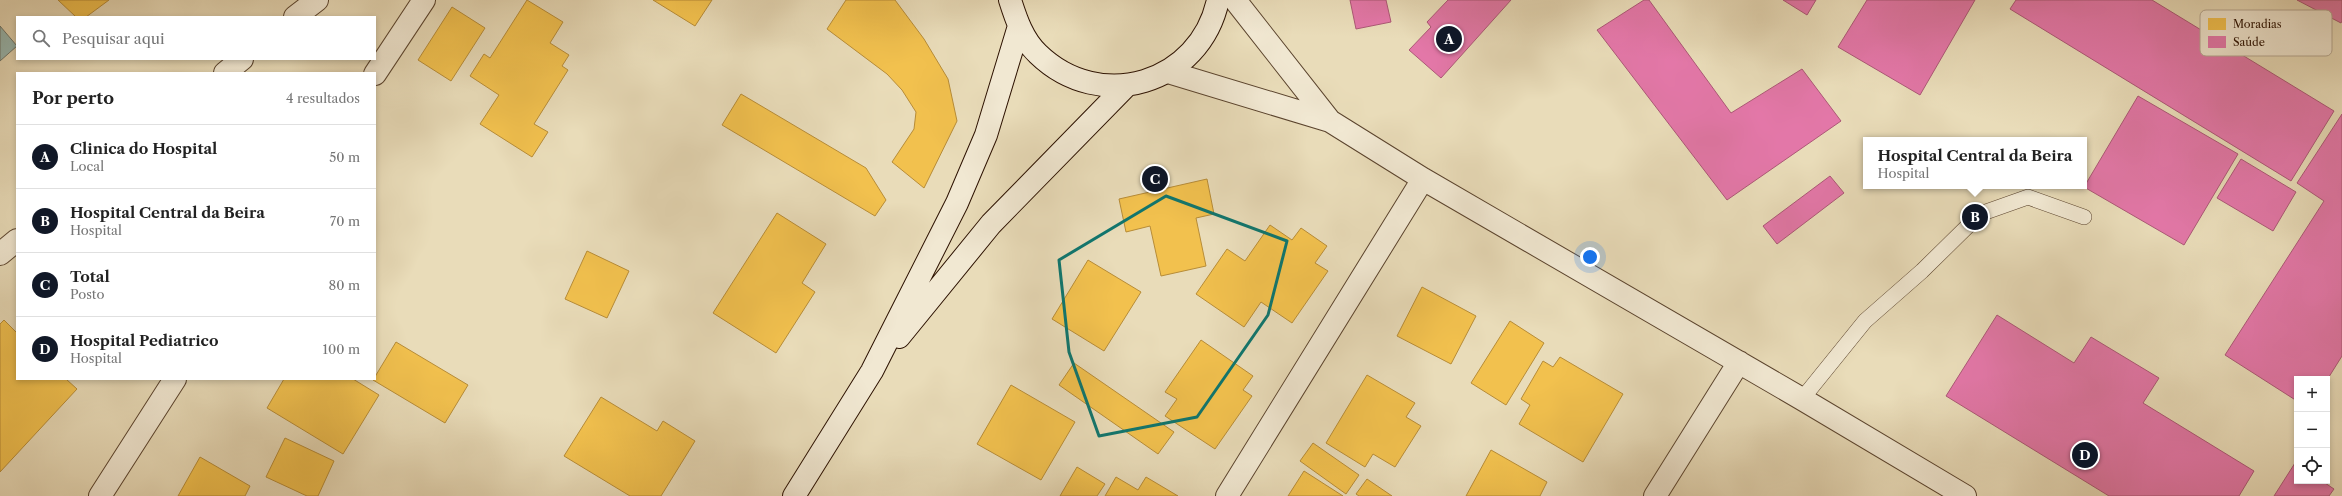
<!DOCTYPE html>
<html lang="pt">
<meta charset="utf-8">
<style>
body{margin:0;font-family:"Libre Caslon Text",serif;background:#f6f6f6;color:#222}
.controls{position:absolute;right:12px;bottom:12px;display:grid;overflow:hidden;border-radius:0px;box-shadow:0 2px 6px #0003}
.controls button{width:36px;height:36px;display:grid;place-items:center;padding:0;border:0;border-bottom:1px solid #e0e0e0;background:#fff;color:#222;font:20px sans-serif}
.you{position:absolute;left:1590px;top:257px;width:14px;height:14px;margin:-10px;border:3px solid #fff;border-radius:50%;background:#1a73e8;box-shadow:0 0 0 6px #1a73e833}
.badge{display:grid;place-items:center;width:26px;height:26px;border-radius:50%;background:#111827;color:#fff;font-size:13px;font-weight:700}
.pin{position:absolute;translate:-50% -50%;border:2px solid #fff;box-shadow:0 1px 4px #0006}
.popup{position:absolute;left:1863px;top:137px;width:224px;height:52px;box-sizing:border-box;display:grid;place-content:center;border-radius:0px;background:#fff;filter:drop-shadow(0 1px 3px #0005);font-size:13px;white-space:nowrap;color:#767676}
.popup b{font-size:15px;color:#222}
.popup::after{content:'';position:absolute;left:50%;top:100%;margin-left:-8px;border:8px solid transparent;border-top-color:#fff}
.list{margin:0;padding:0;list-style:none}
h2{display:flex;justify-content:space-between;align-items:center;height:52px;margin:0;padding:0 16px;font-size:17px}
h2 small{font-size:13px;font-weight:400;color:#767676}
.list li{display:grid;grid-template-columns:26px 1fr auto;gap:12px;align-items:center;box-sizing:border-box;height:64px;padding:0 16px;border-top:1px solid #e0e0e0}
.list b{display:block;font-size:15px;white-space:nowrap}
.list p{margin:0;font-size:13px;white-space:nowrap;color:#767676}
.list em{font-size:13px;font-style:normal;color:#767676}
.icon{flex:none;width:22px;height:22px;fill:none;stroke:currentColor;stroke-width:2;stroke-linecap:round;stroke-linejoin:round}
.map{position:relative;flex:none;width:2342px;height:496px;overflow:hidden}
.search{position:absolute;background:#fff;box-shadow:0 2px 6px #0003;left:16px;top:16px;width:360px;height:44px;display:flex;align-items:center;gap:10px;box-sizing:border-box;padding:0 14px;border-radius:0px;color:#767676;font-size:15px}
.panel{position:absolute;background:#fff;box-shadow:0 2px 6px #0003;left:16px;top:72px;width:360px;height:308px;border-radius:0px}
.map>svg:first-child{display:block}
</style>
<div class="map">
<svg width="2342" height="496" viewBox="0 0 2342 496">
<rect width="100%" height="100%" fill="#e9dcb9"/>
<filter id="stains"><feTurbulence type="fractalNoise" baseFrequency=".005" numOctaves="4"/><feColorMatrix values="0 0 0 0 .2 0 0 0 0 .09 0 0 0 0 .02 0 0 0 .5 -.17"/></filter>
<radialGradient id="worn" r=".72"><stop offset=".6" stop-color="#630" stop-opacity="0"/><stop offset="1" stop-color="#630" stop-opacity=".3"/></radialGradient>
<path fill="#98bab4" stroke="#6d766c" d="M0,26l17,20 -17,15z"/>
<path fill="#f2c14e" stroke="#b78c37" d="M58,0h51l-23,17h-10z
M527,0l36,22 -13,21 19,12 -7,11 6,4 -34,54 14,8 -16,25 -52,-33 19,-29 -29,-19 14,-22 6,4z
M653,0h59l-17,26z
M846,0h49l29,39 24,40 9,42 -33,67 -32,-26 22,-33 2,-17 -14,-22 -15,-16 -60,-45z
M452,7l33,21 -34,53 -33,-21z
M741,94l125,74 20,32 -11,16 -153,-91z
M1207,179l7,35 -18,4 10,48 -45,10 -11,-50 -24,6 -7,-33z
M777,213l49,31 -24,39 13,9 -39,61 -63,-40z
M1270,225l22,15 9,-12 26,18 -12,17 13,8 -36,52 -31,-21 -17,25 -48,-33 31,-45 18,12z
M587,251l42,20 -22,47 -42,-19z
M1088,260l53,32 -37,59 -52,-32z
M1422,287l54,29 -25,48 -54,-28z
M4,320l13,13v46h49l11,10 -77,83v-148z
M1510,321l34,22 -38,62 -35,-22z
M1201,340l52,36 -10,14 9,6 -37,53 -50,-33 12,-17 -12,-7z
M396,342l72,43 -23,38 -72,-43z
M1560,357l63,37 -40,68 -64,-38 11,-19 -9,-6 22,-38 10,6z
M1074,363l100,69 -16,22 -99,-69z
M1367,375l48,28 -9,14 15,9 -26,41 -22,-13 -8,13 -39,-24z
M284,379h69l26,16 -36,59 -76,-46z
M1011,385l64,37 -34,58 -64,-36z
M601,397l56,34 6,-10 32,20 -34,55h-31l-66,-40z
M285,438l49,23 -16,35h-11l-41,-19z
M1313,443l46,32 -13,19 -46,-33z
M1491,450l56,32 -7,14h-74z
M200,457l50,29 -5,10h-67z
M1077,467l28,17 -8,12h-37z
M1304,471l39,25h-55z
M1116,477l22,13 8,-13 32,19h-73z
M1367,479l25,17h-33l-3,-2z"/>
<path fill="#e377a8" stroke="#ac5876" d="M1350,0h36l5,22 -35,7z
M1448,0h63l-70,78 -32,-28 22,-23 -4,-5z
M1644,0h5l82,113 71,-44 39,52 -114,79 -130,-170z
M1783,0h33l-9,15z
M1867,0h108l-55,95 -82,-48z
M2016,0h136l182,111 -43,70 -281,-172z
M2297,0h45v21l-1,2z
M2138,96l100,58 -54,91 -100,-58z
M2342,114v242l-15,24 -30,-1v22l-72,-46 99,-154 -27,-18z
M2241,159l55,33 -23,39 -56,-33z
M1830,176l14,17 -67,51 -14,-18z
M1997,315l77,48 17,-26 68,41 -16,25 111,68 -15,25h-130l-163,-100z
M2295,463l2,2v16h25l12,8 -5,7h-55z"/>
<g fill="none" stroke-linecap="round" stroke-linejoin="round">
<defs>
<path id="lane" d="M1802,399l63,-78 57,-50 58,-57 48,-17 56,20"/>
<path id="street" d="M1235,0l95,121
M295,17l22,-17
M1168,72l162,49 93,58 379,220 163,97
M225,73l17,-14
M375,74l49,-74
M0,254l17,-14
M100,496l75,-117
M1227,496l196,-317
M1655,496l84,-134"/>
<path id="secondary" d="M1010,0c6,19 13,40 28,54 62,60 162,30 180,-54
M899,337l92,-113 135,-138
M794,496l78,-125 85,-168 29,-68 33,-109"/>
</defs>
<use href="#lane" stroke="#5b442e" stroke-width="16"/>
<use href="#street" stroke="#5b442e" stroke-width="24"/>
<use href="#secondary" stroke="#2c1100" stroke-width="24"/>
<use href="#lane" stroke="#f1e8d2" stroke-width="15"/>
<use href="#street" stroke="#f1e8d2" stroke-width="22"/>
<use href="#secondary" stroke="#f1e8d2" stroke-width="22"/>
</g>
<path fill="none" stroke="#0f766e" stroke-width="3" stroke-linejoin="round" d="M1166,196l121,45 -19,74 -71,102 -98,19 -30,-84 -10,-92z"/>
<rect x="2200" y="10" width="132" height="46" rx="6" fill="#f1e8d2" stroke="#b6a893" stroke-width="1"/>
<rect x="2208" y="18" width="18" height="12" fill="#f2c14e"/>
<rect x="2208" y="36" width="18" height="12" fill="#e377a8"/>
<g font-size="11" fill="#2c1100">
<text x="2233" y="28">Moradias</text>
<text x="2233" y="46">Saúde</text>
</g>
<rect width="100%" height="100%" filter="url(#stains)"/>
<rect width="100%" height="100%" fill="url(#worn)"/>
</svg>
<div class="controls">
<button>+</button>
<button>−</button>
<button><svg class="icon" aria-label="locate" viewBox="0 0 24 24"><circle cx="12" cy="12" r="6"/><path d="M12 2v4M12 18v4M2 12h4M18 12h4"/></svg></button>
</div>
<div class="you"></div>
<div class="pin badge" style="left:1449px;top:39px">A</div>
<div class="pin badge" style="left:1975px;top:217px">B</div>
<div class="popup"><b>Hospital Central da Beira</b>Hospital</div>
<div class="pin badge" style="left:1155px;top:179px">C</div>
<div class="pin badge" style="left:2085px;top:455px">D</div>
<div class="search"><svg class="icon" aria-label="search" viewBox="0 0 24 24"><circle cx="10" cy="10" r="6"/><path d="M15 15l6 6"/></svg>Pesquisar aqui</div>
<section class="panel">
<h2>Por perto<small>4 resultados</small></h2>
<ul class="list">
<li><span class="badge">A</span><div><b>Clinica do Hospital</b><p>Local</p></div><em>50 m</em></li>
<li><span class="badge">B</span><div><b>Hospital Central da Beira</b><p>Hospital</p></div><em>70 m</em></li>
<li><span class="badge">C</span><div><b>Total</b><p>Posto</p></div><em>80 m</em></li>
<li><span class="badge">D</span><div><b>Hospital Pediatrico</b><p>Hospital</p></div><em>100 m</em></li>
</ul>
</section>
</div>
